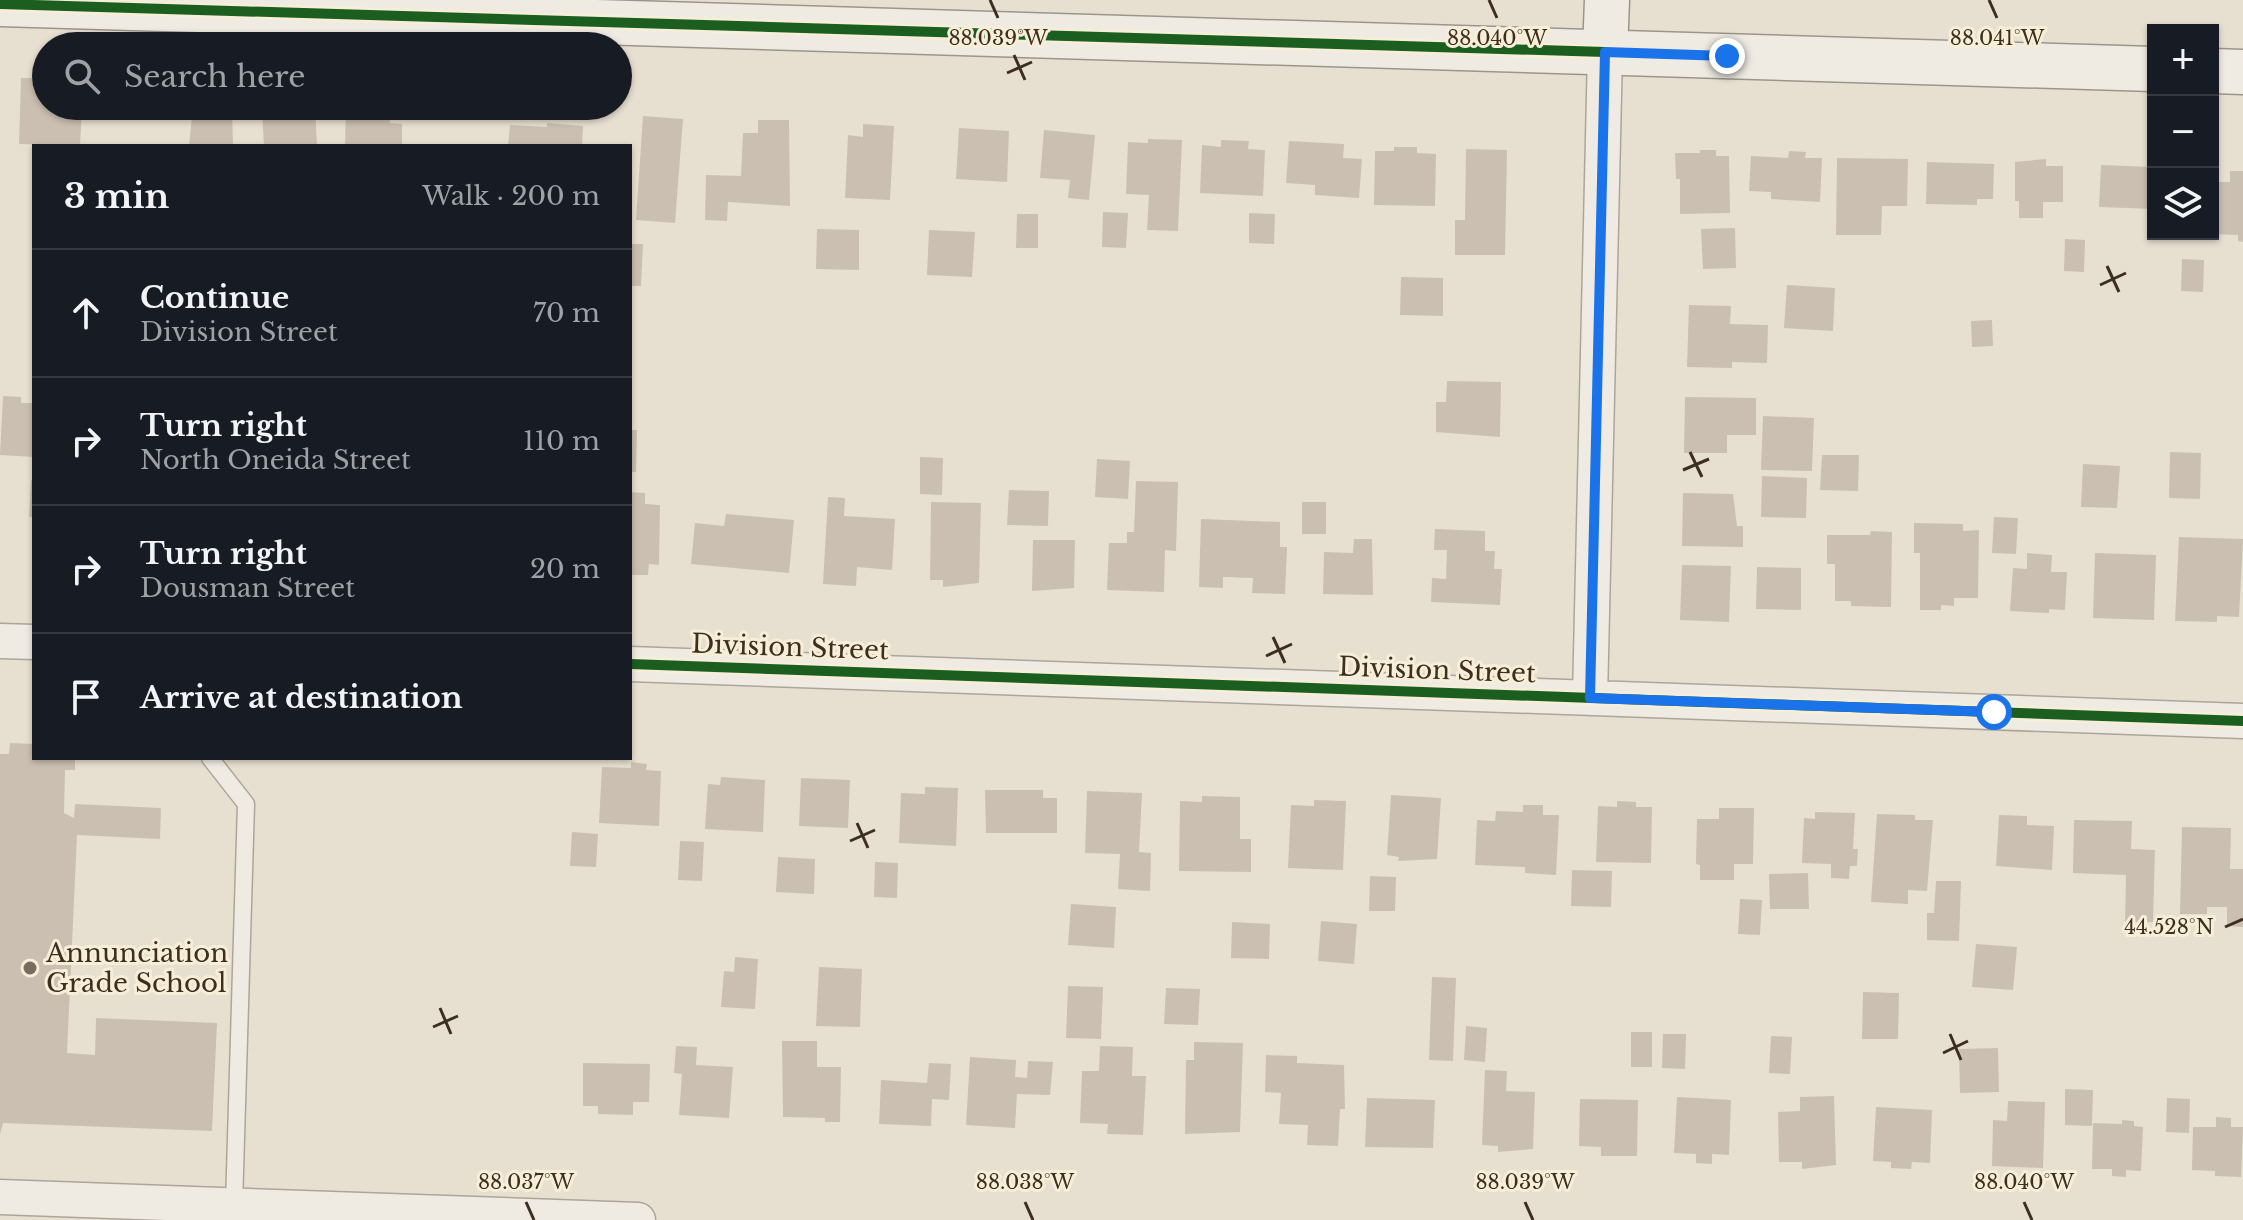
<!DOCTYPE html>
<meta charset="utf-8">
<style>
body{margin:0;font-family:"Libre Baskerville",serif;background:#20242c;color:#f1f3f6}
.controls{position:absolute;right:24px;top:24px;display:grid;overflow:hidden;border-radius:0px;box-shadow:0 2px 6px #0004}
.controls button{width:72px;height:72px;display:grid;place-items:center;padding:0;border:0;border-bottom:2px solid #363941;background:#171b24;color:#f1f3f6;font:40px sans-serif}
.stop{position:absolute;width:24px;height:24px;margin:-18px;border:6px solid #1a73e8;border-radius:50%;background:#fff}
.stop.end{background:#1a73e8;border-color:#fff;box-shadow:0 2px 8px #0008}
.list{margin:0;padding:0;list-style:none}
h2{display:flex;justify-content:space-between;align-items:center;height:104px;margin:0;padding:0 32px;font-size:34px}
h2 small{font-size:26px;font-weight:400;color:#9ea1a6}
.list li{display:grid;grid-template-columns:52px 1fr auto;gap:24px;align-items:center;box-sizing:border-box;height:128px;padding:0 32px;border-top:2px solid #363941}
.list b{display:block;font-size:30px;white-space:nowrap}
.list p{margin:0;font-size:26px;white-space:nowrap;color:#9ea1a6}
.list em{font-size:26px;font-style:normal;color:#9ea1a6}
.icon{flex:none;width:44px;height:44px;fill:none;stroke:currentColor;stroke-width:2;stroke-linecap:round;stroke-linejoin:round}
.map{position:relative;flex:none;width:2243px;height:1220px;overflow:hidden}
.search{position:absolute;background:#171b24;box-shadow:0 2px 6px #0004;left:32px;top:32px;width:600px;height:88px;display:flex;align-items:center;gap:20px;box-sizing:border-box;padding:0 28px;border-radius:44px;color:#9ea1a6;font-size:30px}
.panel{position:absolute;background:#171b24;box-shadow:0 2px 6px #0004;left:32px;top:144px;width:600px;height:616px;border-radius:0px}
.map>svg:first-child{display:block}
</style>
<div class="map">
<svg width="2243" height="1220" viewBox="0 0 2243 1220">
<rect width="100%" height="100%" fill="#e7e0d1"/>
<path fill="#cbbfb2" d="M21,78h25v28h36l-2,40 -61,-2z
M193,106h39l1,40h-44z
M346,106h45l-1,17 12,1v22h-57z
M315,107l2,39h-53l-2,-35z
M643,116l40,3 -8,104 -39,-3z
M758,120h31l1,86 -62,-4 -1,19 -22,-1 1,-45 35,1 2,-43h15z
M547,123l36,3 -1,20h-74l2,-21 37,2z
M863,124l31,2 -4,74 -45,-2 3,-63 15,2z
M959,128l50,3 -2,51 -51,-3z
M1044,130l51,5 -6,65 -21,-2 2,-18 -30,-2z
M1148,139l34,1 -4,91 -31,-1 2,-35 -23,-1 2,-52 20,1z
M1221,140l28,1 -1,8 17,1 -2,46 -63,-3 2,-48 19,2z
M1289,141l55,3 -1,14 19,1 -3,39 -44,-3v-10l-29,-2z
M1394,147h23v6l19,1 -1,52 -61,-1 1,-54h19z
M1466,149l41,1 -2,105h-50v-35h10z
M1700,150h16v6h13l1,57 -50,1v-35h-4l-1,-26h25z
M1789,151l17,1 -1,6h17l-2,44 -49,-3v-7l-22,-1 2,-35 37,2z
M1837,158l71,1 -1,47h-25l-1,29h-45z
M2046,159v7h17v36h-20v16h-24v-17h-4v-39z
M1927,162l67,2 -1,35h-16v6l-51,-1z
M2101,165l52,2v42l-54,-2z
M2230,171h13v71l-5,-1v-6l-25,-1v-52h17z
M1103,212l25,1 -2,35 -24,-1z
M1249,213l26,1 -1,30 -25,-1z
M1017,214h21v34h-22z
M1735,228l1,40 -33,1 -2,-40z
M817,229l42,1v40l-43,-1z
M929,230l46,2 -3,45 -45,-2z
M2065,239l20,1 -1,32 -20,-1z
M630,244h13l-2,42h-11z
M2182,259l22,1 -1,32 -22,-1z
M1401,277l42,1v38l-43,-1z
M1787,285l48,3 -2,43 -49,-3z
M1689,305l42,1 -1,18 38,1 -1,38 -35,-1v6l-45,-1z
M1992,320l1,26 -21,1 -1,-26z
M1447,381l54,1 -1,55 -64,-5v-30h10z
M3,396l18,1v6h12l1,54 -34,-2z
M1685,397l71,1v37h-29v18h-43z
M1763,416l51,2 -2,53 -51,-1z
M630,430h7l-1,42h-6z
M2170,452l31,1 -1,46 -31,-1z
M1822,455h37l-1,36 -38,-1z
M920,457l23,1 -1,37 -22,-1z
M1097,459l33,2 -2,38 -33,-2z
M2083,464l37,2 -3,42 -36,-1z
M1762,476l45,2 -1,40 -45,-1z
M31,480h3v37h-5z
M1136,481l42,1 -2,69 -11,-1 -1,42 -57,-2 2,-47h18v-11h7z
M1009,490l40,1 -1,35 -41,-1z
M630,492l15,1v11l15,1 -1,60 -10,-1 -1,11h-18z
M1683,493l50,1 4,32h6v21l-61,-1z
M828,497l17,1 -1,18 51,3 -3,51 -35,-3 -1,19 -33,-2z
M931,502l50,1 -2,80 -36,4v-7h-13z
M1302,502h24v32h-24z
M726,514l68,6 -5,53 -98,-9 4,-41 29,3z
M1994,517l24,1 -2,36 -24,-1z
M1201,519l79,3v25h7l-2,47 -33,-1 1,-15 -30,-1v11l-24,-1z
M1914,523l49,1v7l16,-1 -1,68h-24v8l-13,-1v5h-21v-57h-6z
M1435,529l50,2v20h10l-1,18h8l-2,36 -69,-3 1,-24 14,1 1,-29h-13z
M1871,531l21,1 -1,75 -40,-1v-5h-16v-37h-8v-29h43z
M2179,537l64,2 -4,78 -22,-1v6l-42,-1z
M1354,539h18l1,56 -50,-1 1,-42 29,1z
M1033,540h42l-1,48 -42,3z
M2027,553l25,2 -1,17h16l-2,38 -16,-1v4l-39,-2 3,-43 14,1z
M2095,553l61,2 -2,65 -61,-2z
M1682,565l49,1 -2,56 -49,-2z
M1757,567l44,1v42l-45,-1z
M10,743l24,1v14h41v12h-10l-1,43 10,5 1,-14 86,4 -1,31 -83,-4 -10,218 28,2 1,-37 121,5 -5,108 -209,-8 -3,12v-381h9z
M631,762l16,2 -1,6 15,1 -2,55 -60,-3 3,-56 29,1z
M721,777l44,3 -2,52 -58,-3 3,-45 12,1z
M801,778l49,2 -2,48 -49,-2z
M925,787l33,1 -2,58 -57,-3 2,-50 24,1z
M985,790h58v8h14v35h-71z
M1087,791l55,2 -3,59 12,1 -1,38 -32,-2 2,-35 -35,-1z
M1391,795l50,3 -4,61 -39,2 1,-4 -12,-2z
M1202,796l38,1v42h11v33l-72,-1 1,-70 22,1z
M1314,800l32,1 -3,69 -55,-2 3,-63 23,1z
M1617,801l19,1v5h16l-1,56 -55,-1 2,-56 19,1z
M1523,805h20v10h16l-3,60 -31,-2v-6l-50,-2 2,-45 18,1 1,-10 27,1z
M1719,808h35l-1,56h-19v16h-34v-15l-4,-1 1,-45h22z
M1815,812l40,1 -2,36h5l-1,17h-7l-1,13 -18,-1v-14l-29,-1 2,-45 11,1z
M1877,814l38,1v5h18l-6,71 -19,-1v14l-37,-2z
M1999,815l28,1v9l27,1 -2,44 -56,-4z
M2074,820l58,1 -1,28 24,1 -2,72h-28l1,-47 -53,-2z
M2182,827l49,1 -1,41h13v58l-16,-1v-19h-20v7h-27z
M572,832l26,2 -2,33 -26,-1z
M680,841l24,1 -2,39 -24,-1z
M778,857l37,2 -1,35 -38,-2z
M875,862l23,1 -1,35 -23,-1z
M1572,870l40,1 -1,36 -40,-1z
M1808,873l1,36h-39l-1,-35z
M1370,876l26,1 -1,34h-26z
M1936,881h25l-2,60 -32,-1v-27h7z
M1740,899l22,1 -2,35 -22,-1z
M1071,904l45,3 -2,41 -46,-3z
M1321,921l36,3 -3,40 -36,-3z
M1232,922l38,2 -1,35 -38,-1z
M1976,944l41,3 -4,43 -41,-3z
M735,957l23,2 -3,50 -34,-2 3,-36 10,1z
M819,967l43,2 -2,58 -44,-1z
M1432,977l24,1 -3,83 -24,-1z
M1068,986l35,1 -2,52 -35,-1z
M1166,988l34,1 -2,36 -34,-1z
M1863,992l36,1 -1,46h-36z
M1466,1026l21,2 -2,34 -21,-2z
M1631,1032h21v35h-21z
M1663,1034h23l-1,35 -23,-1z
M1771,1036l21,1 -2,37 -21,-1z
M782,1041h35v26h24l-1,55h-15v-4l-42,-1z
M1194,1042l49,1 -3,89 -55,2 1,-74h8z
M676,1046l21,1 -1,18 37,2 -4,51 -50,-3 3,-41 -8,-1z
M1100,1046l33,1 -1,29h14l-3,59 -36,-1 1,-10 -28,-1 2,-52h17z
M1998,1048l1,44 -39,1 -1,-44z
M1266,1055l31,1v7l47,2 1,44h-5l-2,37 -31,-1 1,-20 -29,-1 2,-31 -16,-1z
M970,1057l46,3 -1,17 12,1 1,-17 25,1 -3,33 -33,-1 -2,34 -49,-3z
M583,1063l67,1 -1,38h-16v13l-35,-1v-8h-15z
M929,1063l22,1 -2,36 -17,-1 -1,27 -52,-2 2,-44 46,3z
M1485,1070l22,1 -1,20 29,1 -2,57 -35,3v-6l-16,-1z
M2065,1089l28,1 -1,36 -27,-1z
M1834,1096l2,69 -34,4v-7h-23l-1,-50 22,-1v-14z
M1677,1097l54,3 -2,55 -17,-1v10l-16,-1v-9l-22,-1z
M1367,1098l68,2 -2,48 -68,-1z
M2167,1098l23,1 -1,34 -23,-1z
M1580,1099l58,1 -1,56h-36v-9l-22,-1z
M2008,1101l37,1 -2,66 -51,-2 1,-46 14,1z
M1876,1107l56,3 -2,53 -18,-1 -1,7 -20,-1v-6l-18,-1z
M2216,1117l15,1v9h12l-2,50 -26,-1v-5l-23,-1 1,-43h23z
M2122,1120l12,1v5l9,1 -2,44 -15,-1v7l-14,-1v-7h-20l1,-46 29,1z"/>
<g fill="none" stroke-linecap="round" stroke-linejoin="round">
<defs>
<path id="lane" d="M210,758l36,46 -12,401"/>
<path id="street" d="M0,641l34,1
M630,664l1613,57
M1590,698l15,-646
M0,1197l638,23"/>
<path id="secondary" d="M0,4l2153,65
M1605,52l2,-52
M2213,71l30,1"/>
</defs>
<use href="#lane" stroke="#ada599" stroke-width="19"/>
<use href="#street" stroke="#ada599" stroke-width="37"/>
<use href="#secondary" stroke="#9c958a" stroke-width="47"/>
<use href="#lane" stroke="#efebe3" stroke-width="16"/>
<use href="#street" stroke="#efebe3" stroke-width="34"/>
<use href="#secondary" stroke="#efebe3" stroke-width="44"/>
<defs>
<path id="cycleway" d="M0,4l1605,48
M630,664l1613,57"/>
</defs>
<use href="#cycleway" stroke="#f7eed8" stroke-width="15"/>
<use href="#cycleway" stroke="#1b5e20" stroke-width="10"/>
</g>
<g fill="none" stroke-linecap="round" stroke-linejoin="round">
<path stroke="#1a73e8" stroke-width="10" d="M1727,56l-122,-4 -15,646 404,14"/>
</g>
<path fill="none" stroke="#3d2e20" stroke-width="3" d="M990,0l8,18M1489,0l8,18M1989,0l8,18M1014,55l11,25M1007,73l25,-11M2107,266l12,26M2100,285l26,-12M1690,452l12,25M1683,470l26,-11M1273,637l12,26M1266,656l26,-12M857,823l11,25M850,841l25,-11M2225,927l18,-8M440,1008l11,26M433,1027l25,-11M1950,1034l11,26M1943,1053l25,-12M526,1202l8,18M1025,1202l8,18M1525,1202l8,18M2024,1202l8,18"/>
<circle fill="#786c5e" stroke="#f7eed8" stroke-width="3" cx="30" cy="968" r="8"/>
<g text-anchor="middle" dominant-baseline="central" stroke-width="6" stroke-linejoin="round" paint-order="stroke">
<g font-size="26" fill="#3d2e20" stroke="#f7eed8">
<text transform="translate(790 647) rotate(2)">Division Street</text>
<text transform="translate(1437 670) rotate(2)">Division Street</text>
</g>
<g font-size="26" fill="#3d2e20" stroke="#f7eed8" text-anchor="start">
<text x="46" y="953">Annunciation<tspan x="46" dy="30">Grade School</tspan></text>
</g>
</g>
<g font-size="20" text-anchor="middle" fill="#3d2e20" stroke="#f7eed8" stroke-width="6" stroke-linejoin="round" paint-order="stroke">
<text x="998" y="45">88.039°W</text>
<text x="1497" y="45">88.040°W</text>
<text x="1997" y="45">88.041°W</text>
<text x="2169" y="934">44.528°N</text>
<text x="526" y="1189">88.037°W</text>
<text x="1025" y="1189">88.038°W</text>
<text x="1525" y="1189">88.039°W</text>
<text x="2024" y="1189">88.040°W</text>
</g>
</svg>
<div class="controls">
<button>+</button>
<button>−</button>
<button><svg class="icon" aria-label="layers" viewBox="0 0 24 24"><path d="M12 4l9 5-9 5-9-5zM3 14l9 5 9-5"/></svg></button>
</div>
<div class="stop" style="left:1994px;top:712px"></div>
<div class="stop end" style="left:1727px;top:56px"></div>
<div class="search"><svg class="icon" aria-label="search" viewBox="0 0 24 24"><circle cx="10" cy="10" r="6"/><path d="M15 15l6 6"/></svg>Search here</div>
<section class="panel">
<h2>3 min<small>Walk · 200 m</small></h2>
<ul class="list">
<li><svg class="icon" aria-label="ahead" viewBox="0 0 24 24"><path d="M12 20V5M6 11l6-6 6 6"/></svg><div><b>Continue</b><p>Division Street</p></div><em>70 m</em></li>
<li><svg class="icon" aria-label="right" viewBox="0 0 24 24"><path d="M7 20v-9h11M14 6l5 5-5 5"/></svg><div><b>Turn right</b><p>North Oneida Street</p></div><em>110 m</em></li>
<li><svg class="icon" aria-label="right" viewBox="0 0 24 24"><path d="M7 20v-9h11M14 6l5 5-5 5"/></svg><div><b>Turn right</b><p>Dousman Street</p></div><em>20 m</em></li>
<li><svg class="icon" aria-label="arrive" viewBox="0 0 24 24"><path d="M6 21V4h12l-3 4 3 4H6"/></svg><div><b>Arrive at destination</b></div></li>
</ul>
</section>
</div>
